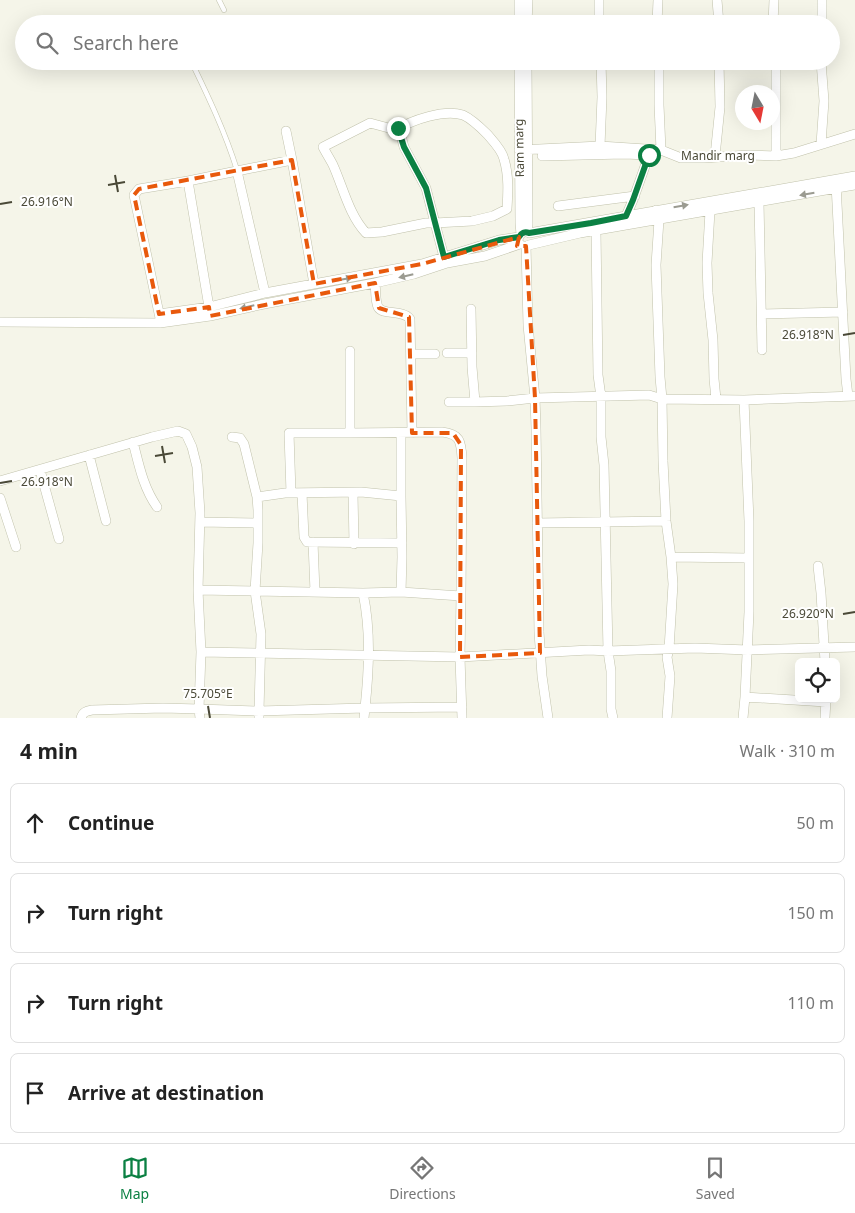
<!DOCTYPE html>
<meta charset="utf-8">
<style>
body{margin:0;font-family:"Noto Sans",sans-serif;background:#f2f2f2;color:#222}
.controls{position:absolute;right:15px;bottom:15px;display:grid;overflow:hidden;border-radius:8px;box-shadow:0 5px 20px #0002}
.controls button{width:45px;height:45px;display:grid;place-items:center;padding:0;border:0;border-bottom:1px solid #e0e0e0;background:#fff;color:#222;font:25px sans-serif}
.compass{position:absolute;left:735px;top:85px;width:45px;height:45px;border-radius:50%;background:#fff;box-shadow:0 5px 20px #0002;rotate:170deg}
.stop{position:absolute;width:15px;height:15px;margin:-11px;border:4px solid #0b8043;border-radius:50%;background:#fff}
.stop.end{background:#0b8043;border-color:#fff;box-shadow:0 1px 5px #0008}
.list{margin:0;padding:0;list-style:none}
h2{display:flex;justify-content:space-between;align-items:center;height:65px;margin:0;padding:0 20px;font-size:21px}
h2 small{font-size:16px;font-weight:400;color:#767676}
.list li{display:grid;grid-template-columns:32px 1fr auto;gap:15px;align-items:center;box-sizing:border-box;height:80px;margin:0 10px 10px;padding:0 10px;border:1px solid #e0e0e0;border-radius:8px}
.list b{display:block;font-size:19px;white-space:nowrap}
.list em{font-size:16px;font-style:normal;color:#767676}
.icon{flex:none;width:28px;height:28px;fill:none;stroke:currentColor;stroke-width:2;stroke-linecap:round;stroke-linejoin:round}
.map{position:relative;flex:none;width:855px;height:718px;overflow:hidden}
.search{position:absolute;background:#fff;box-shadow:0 5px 20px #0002;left:15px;right:15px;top:15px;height:55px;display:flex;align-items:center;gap:12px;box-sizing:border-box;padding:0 18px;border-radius:28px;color:#767676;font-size:19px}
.sheet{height:425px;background:#fff}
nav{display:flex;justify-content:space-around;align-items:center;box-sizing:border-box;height:70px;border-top:1px solid #e0e0e0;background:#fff;font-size:14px;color:#767676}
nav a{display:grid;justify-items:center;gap:2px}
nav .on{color:#0b8043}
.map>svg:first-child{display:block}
</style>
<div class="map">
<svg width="855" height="718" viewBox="0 0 855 718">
<rect width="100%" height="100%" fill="#f5f5e9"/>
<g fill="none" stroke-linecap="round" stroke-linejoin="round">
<defs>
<path id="service" d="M219,0l5,10
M191,61c18,37 34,71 46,109"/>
<path id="minor" d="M599,0v24
M717,0l2,24
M519,24v-24
M527,24l1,-24
M657,24l1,-24
M773,24l1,-24
M822,24v-24
M519,61l1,162 1,11
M659,61v44l2,45
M776,61v95
M821,61l3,40 -3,43
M399,128l5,19 22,41 9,35h-9l-44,9 -16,1c-17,-18 -23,-46 -33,-68 -3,-6 -7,-12 -10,-18l47,-24 26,7c16,-10 48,-21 67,-15 9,4 17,12 24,19 6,7 15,16 17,25 5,17 4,33 3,50l-14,7 -21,5 -37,2 9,34
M286,131l6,29
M600,146l2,-49 -1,-36
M519,150l81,-4 61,4 20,8h23l45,-3 27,1 18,-3 61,-19
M542,156l82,-2 25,1 -16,45 -7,16
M715,156l5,-49 -1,-46
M237,171l55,-11 22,124
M188,181l49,-10 28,122
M836,184l10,195 2,17
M759,202l3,148
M709,205l1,6 -3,52 1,30 5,47 1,39 2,20
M558,206l77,-10
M656,210l3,10 -3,45 4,112 2,22 1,62 3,60 5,36 2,27 -4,65 -2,8 3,19 -3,42
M591,223l5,8 2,144 3,22v40l3,28 4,186 3,20v38l2,9
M527,232l1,-8 -1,-163
M529,233l326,-57
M529,245l51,-12 275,-48
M526,246l2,79 7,73 1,30 3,204 3,44 6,42
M375,283c1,7 0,17 3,24 5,9 24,2 32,12l2,114
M471,309l1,58 3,35 32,-1 28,-3 114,-3 13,4 82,1 111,-4
M159,314l50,-7 56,-14 157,-29 77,-24 20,-3
M762,314l81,-2
M160,318l-26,-123 5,-6 49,-8 22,132
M0,322l160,1 50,-7 54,-12 111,-21 39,-9 33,-11 38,-7 35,-12
M447,353h25
M411,354h24
M744,400l5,121v91l-4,85
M449,402h26
M133,442c6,23 10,45 24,65
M89,455l17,66
M40,470l19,69
M0,481l152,-44 26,-6 8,3 6,13 5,20 3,46 -2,77 3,62 -2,57 -36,-1 -71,2c-6,1 -9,2 -11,8
M291,493l-2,-60h61
M302,493l2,44 3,5 95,1
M353,493l1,51
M401,496v-63
M257,497l28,-4 76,-1 40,4 1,61 -1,35
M0,498l16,49
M200,522l58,1
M537,523l129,-2
M313,542l2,50
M671,557l78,1
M818,566l3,27 4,69
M198,590l165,3 38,-1 60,4 1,-138c-1,-17 -2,-24 -20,-26l-92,1v-82
M461,596l-1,61 2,61
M201,652l259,5 129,-7 19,1 87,-3 53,2 107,-3
M200,718l-1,-9 60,2 2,-77 -6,-43 3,-48v-33l-1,-13 -13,-53 -4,-6 -8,-1
M259,718v-7l106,-3c4,-38 6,-77 -2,-115
M364,718l1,-10 97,-1
M743,718l2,-21 81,5
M825,718l1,-19"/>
</defs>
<use href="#service" stroke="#c1c2ab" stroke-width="5.5"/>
<use href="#minor" stroke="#c1c2ab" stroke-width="10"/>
<use href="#service" stroke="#fff" stroke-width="4.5"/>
<use href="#minor" stroke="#fff" stroke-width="9"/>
</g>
<defs><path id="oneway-solid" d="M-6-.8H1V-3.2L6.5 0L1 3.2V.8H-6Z" transform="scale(1.25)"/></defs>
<g fill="#9b9b91">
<use href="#oneway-solid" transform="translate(807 194) rotate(170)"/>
<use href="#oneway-solid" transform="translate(681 206) rotate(-10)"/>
<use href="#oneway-solid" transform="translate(406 276) rotate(167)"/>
<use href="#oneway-solid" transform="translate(345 279) rotate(-10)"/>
<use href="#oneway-solid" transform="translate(247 307) rotate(167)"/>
</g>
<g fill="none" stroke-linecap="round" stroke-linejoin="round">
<path stroke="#0b8043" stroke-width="6" d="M398,128l6,19 22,41 18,69 55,-17 20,-3c2,-4 6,-6 10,-4l62,-10 35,-7 7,-16 16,-45"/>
</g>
<path fill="none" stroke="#e8590c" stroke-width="4" stroke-dasharray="10 6" stroke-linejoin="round" d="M292,160l22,124 108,-20 97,-27 -2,9h9l9,152 5,255 -80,4 1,-212 -8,-12h-41l-3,-116 -30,-9 -4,-25 -165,33 -1,-9 -50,7 -25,-119 5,-6z"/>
<path fill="none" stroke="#4a4937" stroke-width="2" d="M115,175l3,17M108,185l17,-3M0,204l12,-2M843,335l12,-2M162,446l3,17M155,456l18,-3M0,483l12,-2M843,614l12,-2M208,706l2,12"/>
<g text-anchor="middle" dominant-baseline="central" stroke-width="4" stroke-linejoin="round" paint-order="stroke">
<g font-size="12" fill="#4a4937" stroke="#fff">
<text transform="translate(519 148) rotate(-91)">Ram marg</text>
<text x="718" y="155">Mandir marg</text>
</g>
</g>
<g font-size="12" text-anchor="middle" fill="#4a4937" stroke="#fff" stroke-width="4" stroke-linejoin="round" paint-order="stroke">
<text x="47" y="206">26.916°N</text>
<text x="808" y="339">26.918°N</text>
<text x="47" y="486">26.918°N</text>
<text x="808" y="618">26.920°N</text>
<text x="208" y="698">75.705°E</text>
</g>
</svg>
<div class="controls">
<button><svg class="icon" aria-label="locate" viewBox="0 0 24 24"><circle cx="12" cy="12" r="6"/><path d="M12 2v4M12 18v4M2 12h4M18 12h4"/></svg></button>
</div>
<svg class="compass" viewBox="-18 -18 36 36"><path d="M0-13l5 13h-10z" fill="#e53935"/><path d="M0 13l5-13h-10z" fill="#767676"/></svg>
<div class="stop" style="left:649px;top:155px"></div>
<div class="stop end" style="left:398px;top:128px"></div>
<div class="search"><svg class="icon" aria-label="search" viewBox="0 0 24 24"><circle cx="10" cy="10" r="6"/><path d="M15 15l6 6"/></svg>Search here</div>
</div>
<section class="sheet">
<h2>4 min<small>Walk · 310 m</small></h2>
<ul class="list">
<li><svg class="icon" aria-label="ahead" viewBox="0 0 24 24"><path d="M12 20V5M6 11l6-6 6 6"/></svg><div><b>Continue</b></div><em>50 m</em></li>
<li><svg class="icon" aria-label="right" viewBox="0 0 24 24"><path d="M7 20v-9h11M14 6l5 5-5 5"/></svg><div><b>Turn right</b></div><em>150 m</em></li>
<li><svg class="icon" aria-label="right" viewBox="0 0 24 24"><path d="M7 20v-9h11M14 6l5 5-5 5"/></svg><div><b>Turn right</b></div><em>110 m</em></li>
<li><svg class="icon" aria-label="arrive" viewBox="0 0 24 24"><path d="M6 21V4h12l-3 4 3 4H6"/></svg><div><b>Arrive at destination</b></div></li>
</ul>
</section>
<nav>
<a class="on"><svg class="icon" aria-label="map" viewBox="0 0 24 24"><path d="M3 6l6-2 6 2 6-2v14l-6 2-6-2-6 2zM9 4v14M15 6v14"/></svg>Map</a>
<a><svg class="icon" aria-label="directions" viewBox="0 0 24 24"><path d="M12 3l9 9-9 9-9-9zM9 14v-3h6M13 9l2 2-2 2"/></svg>Directions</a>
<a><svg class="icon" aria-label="saved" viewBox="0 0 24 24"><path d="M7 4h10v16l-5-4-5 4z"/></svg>Saved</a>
</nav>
